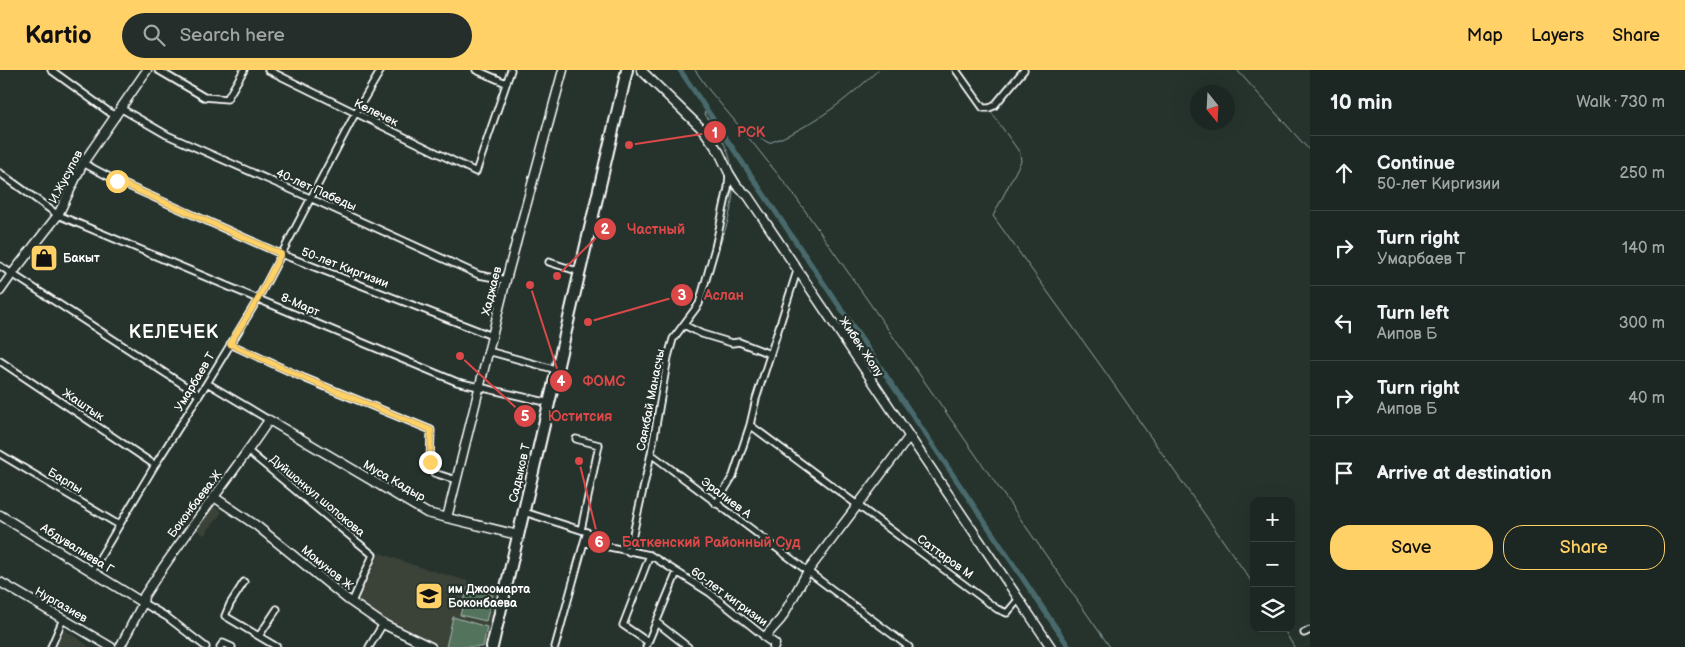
<!DOCTYPE html>
<meta charset="utf-8">
<style>
body{margin:0;font-family:"Balsamiq Sans",sans-serif;background:#252e2a;color:#f1f3f6}
.controls{position:absolute;right:15px;bottom:15px;display:grid;overflow:hidden;border-radius:10px;box-shadow:0 5px 20px #0002}
.controls button{width:45px;height:45px;display:grid;place-items:center;padding:0;border:0;border-bottom:1px solid #3a4340;background:#1c2622;color:#f1f3f6;font:25px sans-serif}
.compass{position:absolute;left:1190px;top:15px;width:45px;height:45px;border-radius:50%;background:#1c2622;box-shadow:0 5px 20px #0002;rotate:162deg}
.stop{position:absolute;width:15px;height:15px;margin:-11px;border:4px solid #ffd166;border-radius:50%;background:#fff}
.stop.end{background:#ffd166;border-color:#fff;box-shadow:0 1px 5px #0008}
.list{margin:0;padding:0;list-style:none}
h2{display:flex;justify-content:space-between;align-items:center;height:65px;margin:0;padding:0 20px;font-size:21px}
h2 small{font-size:16px;font-weight:400;color:#a0a5a5}
.list li{display:grid;grid-template-columns:32px 1fr auto;gap:15px;align-items:center;box-sizing:border-box;height:75px;padding:0 20px;border-top:1px solid #3a4340}
.list b{display:block;font-size:19px;white-space:nowrap}
.list p{margin:0;font-size:16px;white-space:nowrap;color:#a0a5a5}
.list em{font-size:16px;font-style:normal;color:#a0a5a5}
.actions{display:flex;gap:10px;padding:15px 20px}
.actions a{flex:1;padding:11px 0;border:1px solid #ffd166;border-radius:20px;text-align:center;font-size:18px;color:#ffd166}
.actions .main{background:#ffd166;color:#111}
.icon{flex:none;width:28px;height:28px;fill:none;stroke:currentColor;stroke-width:2;stroke-linecap:round;stroke-linejoin:round}
.map{position:relative;flex:none;width:1310px;height:577px;overflow:hidden}
header{display:flex;align-items:center;gap:30px;box-sizing:border-box;height:70px;padding:0 25px;background:#ffd166;color:#111}
header strong{font-size:24px}
nav{display:flex;gap:28px;margin-inline-start:auto;font-size:18px}
.search{width:350px;height:45px;background:#252e2a;display:flex;align-items:center;gap:12px;box-sizing:border-box;padding:0 18px;border-radius:28px;color:#a0a5a5;font-size:19px}
main{display:flex}
aside{flex:1;background:#1c2622}
.map>svg:first-child{display:block}
</style>
<header>
<strong>Kartio</strong>
<div class="search"><svg class="icon" aria-label="search" viewBox="0 0 24 24"><circle cx="10" cy="10" r="6"/><path d="M15 15l6 6"/></svg>Search here</div>
<nav><a>Map</a><a>Layers</a><a>Share</a></nav>
</header>
<main>
<div class="map">
<svg width="1310" height="577" viewBox="0 0 1310 577">
<rect width="100%" height="100%" fill="#26332d"/>
<filter id="ink" filterUnits="userSpaceOnUse"><feTurbulence type="fractalNoise" baseFrequency=".02" numOctaves="2"/><feDisplacementMap in="SourceGraphic" scale="10" xChannelSelector="R" yChannelSelector="G"/><feConvolveMatrix kernelMatrix="1 2 1 2 8 2 1 2 1" color-interpolation-filters="sRGB"/></filter>
<g filter="url(#ink)">
<path fill="#3b4339" d="M214,436l8,6 -18,23 -8,-6z
M380,483l33,12 88,26 -15,56h-46l-54,-25 -29,-21z
M64,559l26,18h-34z"/>
<path fill="#52735d" stroke="#a8b9ae" d="M468,517l25,8 -7,26 -26,-6z
M453,547l34,10 -4,20h-37z"/>
<g fill="none" stroke-linecap="round" stroke-linejoin="round">
<path stroke="#91a6a7" stroke-width="1" d="M695,0l14,20 30,36
M961,0l24,35
M1237,0l73,81
M708,41l-4,2c12,17 27,36 28,58
M991,42l29,41 1,8 -28,55 108,150 153,219
M740,57l52,65 318,455
M743,58l26,15c41,-15 78,-43 109,-73
M720,175c7,-20 13,-37 13,-59
M1283,558l11,19"/>
<path stroke="#486b6d" stroke-width="5" d="M680,0l389,577"/>
<defs>
<path id="street" d="M51,0l65,47
M158,0l46,27 23,2 17,-29
M268,0l208,102 35,-102
M476,0l30,13
M956,0l27,38h6l5,-2 30,-36
M122,39l45,26 143,63 169,77 27,5
M83,93l34,18 164,73 211,82
M0,103l58,42 200,84 199,83 93,21
M549,192l31,10
M0,196l199,129
M684,255l18,9 30,9 7,-1 31,12
M230,274l74,34 127,52 -1,32 4,11 22,7
M488,281l69,19
M0,291l155,104
M207,313l62,37
M750,355l247,184 10,4 11,-13
M576,369l23,6 -18,85
M248,381l125,104 -21,47
M0,384l119,71
M651,384l258,193
M716,434l17,-28 17,-51 6,-26 41,-128
M524,442l63,20 -3,10 66,13 60,38 55,44
M629,482l22,-98 17,-97 5,-18 26,-35 16,-56 13,-60 1,-14
M92,501l63,-106 52,-82 51,-84 97,-185 26,-44
M244,512l-14,22 -5,12 52,31
M143,533l24,14 39,30
M656,552l32,25
M1304,563l6,-3
M259,566l18,-27
M648,572l-25,-17 27,-70
M51,577l12,-28
M220,577l3,-4 9,4
M369,577l14,-23
M555,577l29,-105
M646,577l31,-75"/>
<path id="secondary" d="M641,0l63,61 15,21 10,21 8,13 11,10 303,451
M0,221l12,-17 46,-59 25,-52 64,-93
M214,427l43,29 90,73 36,25 48,23
M0,445l143,88
M447,448l59,-238 57,-210
M0,512l111,65
M120,577l23,-44 1,-7c39,-61 85,-116 125,-176l158,93 91,22
M774,577l1,-3 -10,-7 16,-18 27,-48 101,-134"/>
<path id="highway" d="M492,577l135,-577"/>
</defs>
<use href="#street" stroke="#fff" stroke-width="9"/>
<use href="#secondary" stroke="#fff" stroke-width="11"/>
<use href="#highway" stroke="#fff" stroke-width="14"/>
<use href="#street" stroke="#26332d" stroke-width="5.5"/>
<use href="#secondary" stroke="#26332d" stroke-width="8"/>
<use href="#highway" stroke="#26332d" stroke-width="10"/>
</g>
</g>
<g fill="none" stroke-linecap="round" stroke-linejoin="round" filter="url(#ink)">
<path stroke="#ffd166" stroke-width="6" d="M117,111l164,73 -23,45 -28,45 74,34 127,52 -1,32"/>
</g>
<defs>
<symbol id="shop-square" viewBox="-11 -11 22 22"><rect x="-9" y="-9" width="18" height="18" rx="4" fill="#ffd166" stroke="#26332d"/><path d="M-5-2.5h2.3a2.7 3.5 0 0 1 5.4 0H5L5.5 6h-11ZM-1.5-2.5h3a1.5 2.3 0 0 0-3 0Z" fill="#111"/></symbol>
<symbol id="school-square" viewBox="-11 -11 22 22"><rect x="-9" y="-9" width="18" height="18" rx="4" fill="#ffd166" stroke="#26332d"/><path d="M0-5L7-2L0 1L-7-2ZM-4 1L0 2.5L4 1V4Q0 6-4 4Z" fill="#111"/></symbol>
</defs>
<g fill-rule="evenodd">
<use href="#shop-square" x="28" y="172" width="32" height="32"/>
<use href="#school-square" x="413" y="510" width="32" height="32"/>
</g>
<g text-anchor="middle" dominant-baseline="central" stroke-width="4.5" stroke-linejoin="round" paint-order="stroke">
<g font-size="12" fill="#fff" stroke="#26332d">
<text transform="translate(376 43) rotate(26)">Келечек</text>
<text transform="translate(66 107) rotate(-62)">И.Жусупов</text>
<text transform="translate(316 120) rotate(24)">40-лет Пабеды</text>
<text transform="translate(345 198) rotate(21)">50-лет Киргизии</text>
<text transform="translate(492 221) rotate(-76)">Хаджаев</text>
<text transform="translate(300 235) rotate(23)">8-Март</text>
<text transform="translate(861 277) rotate(56)">Жибек Жолу</text>
<text transform="translate(195 312) rotate(-59)">Умарбаев Т</text>
<text transform="translate(651 330) rotate(-79)">Саякбай Манасчы</text>
<text transform="translate(83 335) rotate(34)">Жаштык</text>
<text transform="translate(520 403) rotate(-77)">Садыков Т</text>
<text transform="translate(65 411) rotate(31)">Барпы</text>
<text transform="translate(394 411) rotate(30)">Муса Кадыр</text>
<text transform="translate(317 426) rotate(40)">Дуйшонкул шопокова</text>
<text transform="translate(726 428) rotate(37)">Эралиев А</text>
<text transform="translate(195 434) rotate(-53)">Боконбаева.Ж</text>
<text transform="translate(77 479) rotate(32)">Абдувалиева Г</text>
<text transform="translate(945 487) rotate(36)">Саттаров М</text>
<text transform="translate(327 498) rotate(39)">Момунов Ж</text>
<text transform="translate(729 527) rotate(36)">60-лет кигризии</text>
<text transform="translate(61 535) rotate(30)">Нургазиев</text>
</g>
<g font-size="12" font-weight="bold" fill="#fff" stroke="#26332d" text-anchor="start">
<text x="63" y="188">Бакыт</text>
<text x="448" y="519">им Джоомарта<tspan x="448" dy="14">Боконбаева</tspan></text>
</g>
<g font-size="18" font-weight="bold" letter-spacing="1" fill="#fff" stroke="#26332d">
<text x="174" y="262">КЕЛЕЧЕК</text>
</g>
</g>
<path fill="none" stroke="#dc4848" stroke-width="2" d="M629 75L715 62M557 206L605 159M588 252L682 225M530 215L561 311M460 286L525 346M579 391L599 472"/>
<g fill="#dc4848" stroke="#26332d" stroke-width="2">
<circle cx="629" cy="75" r="5"/>
<circle cx="557" cy="206" r="5"/>
<circle cx="588" cy="252" r="5"/>
<circle cx="530" cy="215" r="5"/>
<circle cx="460" cy="286" r="5"/>
<circle cx="579" cy="391" r="5"/>
<circle cx="715" cy="62" r="12"/>
<circle cx="605" cy="159" r="12"/>
<circle cx="682" cy="225" r="12"/>
<circle cx="561" cy="311" r="12"/>
<circle cx="525" cy="346" r="12"/>
<circle cx="599" cy="472" r="12"/>
</g>
<g font-size="15" text-anchor="middle" font-weight="bold" fill="#fff">
<text x="715" y="68">1</text>
<text x="605" y="164">2</text>
<text x="682" y="230">3</text>
<text x="561" y="316">4</text>
<text x="525" y="351">5</text>
<text x="599" y="477">6</text>
</g>
<g font-size="14" text-anchor="middle" font-weight="bold" fill="#dc4848" stroke="#26332d" stroke-width="4.5" stroke-linejoin="round" paint-order="stroke">
<text x="751" y="67">РСК</text>
<text x="656" y="164">Частный</text>
<text x="724" y="230">Аслан</text>
<text x="604" y="316">ФОМС</text>
<text x="580" y="351">Юститсия</text>
<text x="711" y="477">Баткенский Районный Суд</text>
</g>
</svg>
<div class="controls">
<button>+</button>
<button>−</button>
<button><svg class="icon" aria-label="layers" viewBox="0 0 24 24"><path d="M12 4l9 5-9 5-9-5zM3 14l9 5 9-5"/></svg></button>
</div>
<svg class="compass" viewBox="-18 -18 36 36"><path d="M0-13l5 13h-10z" fill="#e53935"/><path d="M0 13l5-13h-10z" fill="#a0a5a5"/></svg>
<div class="stop" style="left:117px;top:111px"></div>
<div class="stop end" style="left:430px;top:392px"></div>
</div>
<aside>
<h2>10 min<small>Walk · 730 m</small></h2>
<ul class="list">
<li><svg class="icon" aria-label="ahead" viewBox="0 0 24 24"><path d="M12 20V5M6 11l6-6 6 6"/></svg><div><b>Continue</b><p>50-лет Киргизии</p></div><em>250 m</em></li>
<li><svg class="icon" aria-label="right" viewBox="0 0 24 24"><path d="M7 20v-9h11M14 6l5 5-5 5"/></svg><div><b>Turn right</b><p>Умарбаев Т</p></div><em>140 m</em></li>
<li><svg class="icon" aria-label="left" viewBox="0 0 24 24"><path d="M17 20v-9H6M10 6l-5 5 5 5"/></svg><div><b>Turn left</b><p>Аипов Б</p></div><em>300 m</em></li>
<li><svg class="icon" aria-label="right" viewBox="0 0 24 24"><path d="M7 20v-9h11M14 6l5 5-5 5"/></svg><div><b>Turn right</b><p>Аипов Б</p></div><em>40 m</em></li>
<li><svg class="icon" aria-label="arrive" viewBox="0 0 24 24"><path d="M6 21V4h12l-3 4 3 4H6"/></svg><div><b>Arrive at destination</b></div></li>
</ul>
<div class="actions"><a class="main">Save</a><a>Share</a></div>
</aside>
</main>
